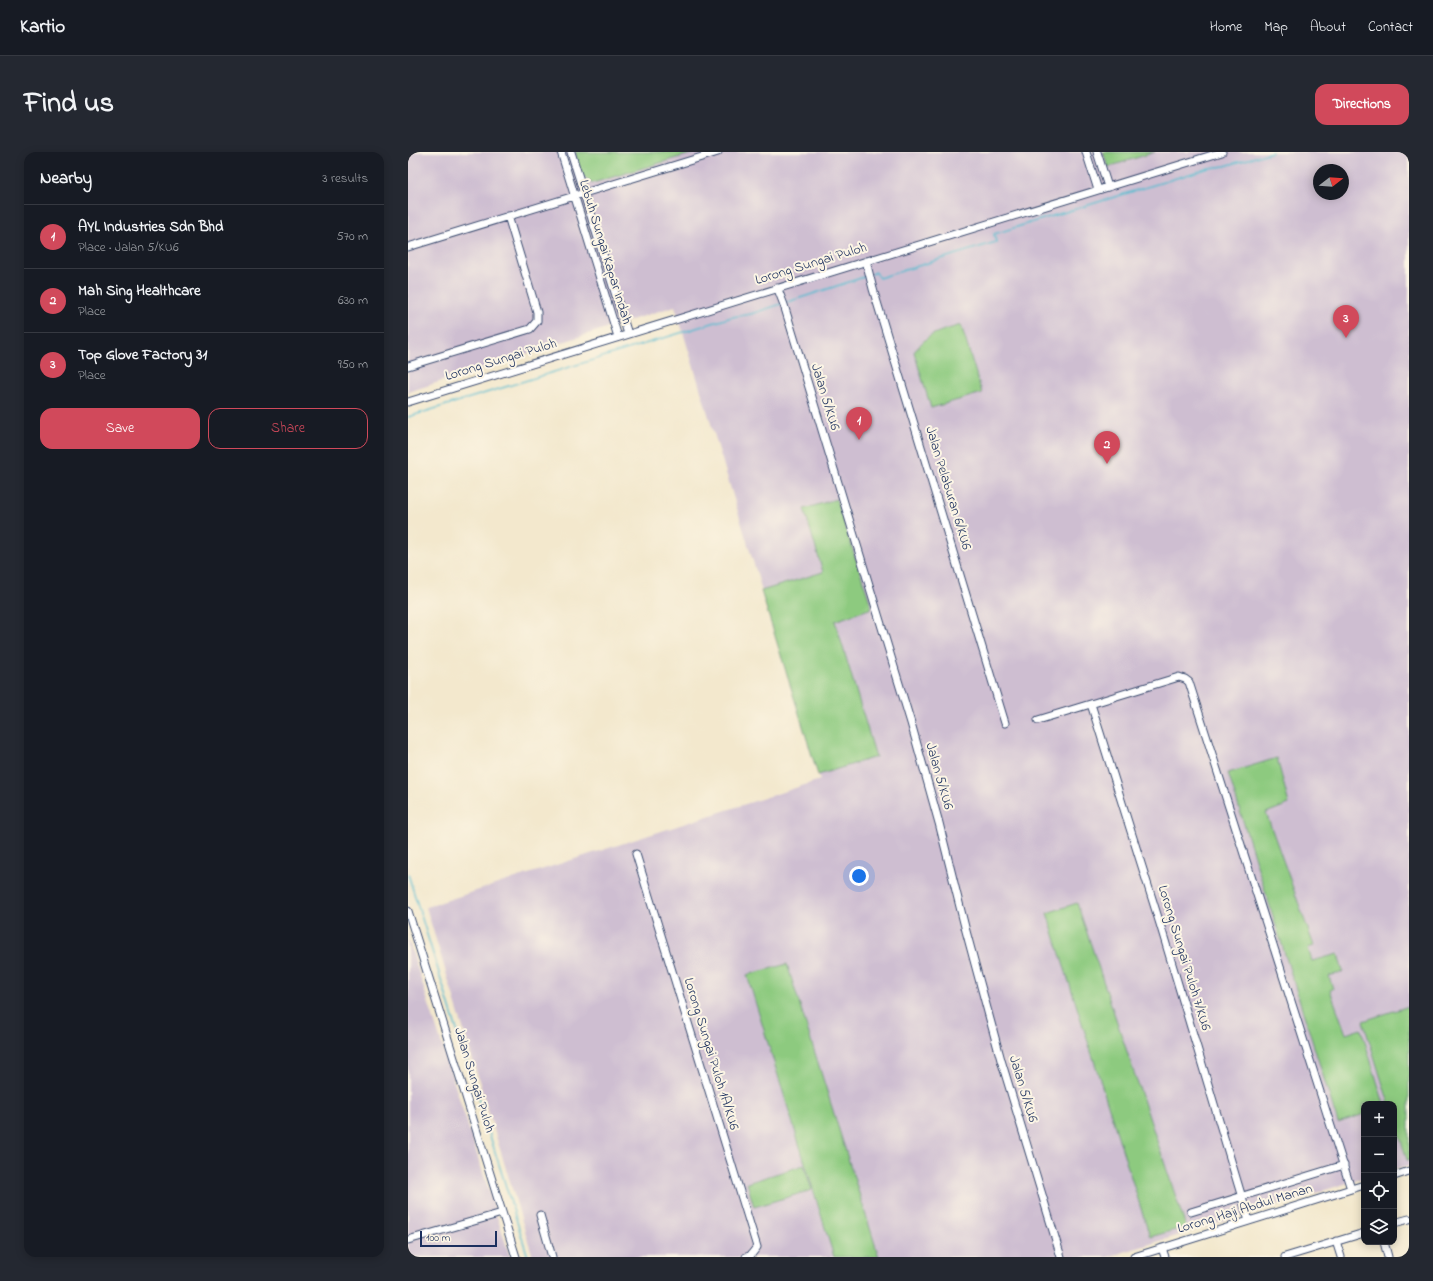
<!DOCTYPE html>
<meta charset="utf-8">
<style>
body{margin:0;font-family:"Indie Flower",sans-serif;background:#242831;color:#f1f3f6}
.controls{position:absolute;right:12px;bottom:12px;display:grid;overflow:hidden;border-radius:8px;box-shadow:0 2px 10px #0003}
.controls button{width:36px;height:36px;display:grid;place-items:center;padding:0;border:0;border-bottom:1px solid #363941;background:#171b24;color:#f1f3f6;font:20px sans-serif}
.compass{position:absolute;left:905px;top:12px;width:36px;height:36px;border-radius:50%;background:#171b24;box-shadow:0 2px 10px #0003;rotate:73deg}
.scale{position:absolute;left:12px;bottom:10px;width:77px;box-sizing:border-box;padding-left:4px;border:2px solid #1b2f5e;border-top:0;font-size:11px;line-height:14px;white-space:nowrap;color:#1b2f5e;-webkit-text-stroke:3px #fcf5e5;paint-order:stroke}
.you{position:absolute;left:451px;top:724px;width:14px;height:14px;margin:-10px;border:3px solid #fff;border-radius:50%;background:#1a73e8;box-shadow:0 0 0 6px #1a73e833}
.badge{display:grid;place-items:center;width:26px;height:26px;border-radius:50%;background:#d1495b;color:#fff;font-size:13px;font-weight:700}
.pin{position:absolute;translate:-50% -33px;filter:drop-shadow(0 1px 2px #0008)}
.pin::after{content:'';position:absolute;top:21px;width:14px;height:12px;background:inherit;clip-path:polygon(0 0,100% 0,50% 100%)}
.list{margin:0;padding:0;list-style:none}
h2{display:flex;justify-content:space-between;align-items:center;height:52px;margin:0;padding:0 16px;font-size:17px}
h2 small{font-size:13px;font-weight:400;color:#9ea1a6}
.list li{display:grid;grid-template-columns:26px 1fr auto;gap:12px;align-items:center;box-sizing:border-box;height:64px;padding:0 16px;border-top:1px solid #363941}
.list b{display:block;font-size:15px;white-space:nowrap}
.list p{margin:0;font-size:13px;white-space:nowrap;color:#9ea1a6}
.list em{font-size:13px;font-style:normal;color:#9ea1a6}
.actions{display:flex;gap:8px;padding:12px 16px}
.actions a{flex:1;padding:9px 0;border:1px solid #d1495b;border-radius:12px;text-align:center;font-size:14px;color:#d1495b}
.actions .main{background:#d1495b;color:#fff}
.icon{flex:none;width:22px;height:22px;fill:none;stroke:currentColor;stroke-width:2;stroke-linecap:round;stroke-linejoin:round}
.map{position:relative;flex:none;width:1001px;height:1105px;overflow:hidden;border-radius:12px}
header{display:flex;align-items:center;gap:24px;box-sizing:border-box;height:56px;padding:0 20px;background:#171b24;border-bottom:1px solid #363941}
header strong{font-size:19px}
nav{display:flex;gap:22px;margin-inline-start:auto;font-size:14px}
.intro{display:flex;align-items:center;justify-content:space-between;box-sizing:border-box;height:96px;padding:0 24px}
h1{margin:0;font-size:28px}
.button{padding:10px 18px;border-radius:12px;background:#d1495b;color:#fff;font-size:14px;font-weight:700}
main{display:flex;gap:24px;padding:0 24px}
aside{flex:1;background:#171b24;border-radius:12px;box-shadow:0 2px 10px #0003}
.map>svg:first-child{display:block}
</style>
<header>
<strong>Kartio</strong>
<nav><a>Home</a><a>Map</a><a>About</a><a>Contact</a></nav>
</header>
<div class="intro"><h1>Find us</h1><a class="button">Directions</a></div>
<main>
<aside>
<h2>Nearby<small>3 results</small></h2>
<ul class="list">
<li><span class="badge">1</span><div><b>AYL Industries Sdn Bhd</b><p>Place · Jalan 5/KU6</p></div><em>570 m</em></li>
<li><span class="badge">2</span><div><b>Mah Sing Healthcare</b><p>Place</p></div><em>630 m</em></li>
<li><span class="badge">3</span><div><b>Top Glove Factory 31</b><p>Place</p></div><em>950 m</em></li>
</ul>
<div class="actions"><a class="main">Save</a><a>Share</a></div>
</aside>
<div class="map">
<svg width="1001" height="1105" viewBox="0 0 1001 1105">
<rect width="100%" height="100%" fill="#fcf5e5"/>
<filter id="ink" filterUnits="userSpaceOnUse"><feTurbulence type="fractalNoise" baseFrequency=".025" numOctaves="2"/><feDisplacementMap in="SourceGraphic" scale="8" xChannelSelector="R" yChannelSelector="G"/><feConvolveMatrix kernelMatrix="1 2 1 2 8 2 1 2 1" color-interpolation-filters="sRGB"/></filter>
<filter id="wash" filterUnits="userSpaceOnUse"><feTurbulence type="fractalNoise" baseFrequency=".012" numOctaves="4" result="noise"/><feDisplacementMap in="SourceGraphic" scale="16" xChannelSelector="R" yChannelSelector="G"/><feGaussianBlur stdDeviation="0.9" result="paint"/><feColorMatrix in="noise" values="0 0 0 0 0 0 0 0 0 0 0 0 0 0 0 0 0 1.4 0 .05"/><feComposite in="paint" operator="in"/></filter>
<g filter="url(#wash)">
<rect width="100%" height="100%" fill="#f3e8cd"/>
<path fill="#cebed1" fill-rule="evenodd" d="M0,0h1001v1013l-15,4v-65h-30v74l-256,79h-575l-107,-350 394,-127 -145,-474 -267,86zM911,18h24v24h-24z
M0,787l102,318h-102z"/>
<path fill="#8dca7f" stroke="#547c6e" d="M167,0h122l-104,31 -11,-7z
M695,0h52l-47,15z
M553,173l21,68 -51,15 -17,-56c15,-20 25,-20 47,-27z
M428,347l36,109 -37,13 41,136 -58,18 -57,-184 62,-19 -19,-63z
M869,606l12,46 -23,9 48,133 -6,2 4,13 26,-7 5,18 -14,4 4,13 -3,1 16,44 15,-5 23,75h-20v10l-26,9 -110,-350z
M669,751l109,324 -36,10 -103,-324z
M379,812l92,293h-45l-87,-282z
M1001,854v154h-2l-13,-41v-15h-5l-26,-83z
M396,1013l8,25 -58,17 -7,-24z"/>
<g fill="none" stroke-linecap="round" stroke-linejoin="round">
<path stroke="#53bcd0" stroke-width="1.5" d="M464,122l4,-2 3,6 117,-36 -2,-8 215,-66 16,-2 47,-14
M377,151l82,-27
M0,265l324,-100 19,-3 30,-10
M0,722l120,383"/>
</g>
</g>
<g filter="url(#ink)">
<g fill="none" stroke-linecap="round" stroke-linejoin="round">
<defs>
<path id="minor" d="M153,0l57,185
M163,0l57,182
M678,0l12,38
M689,0l11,35
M0,95l310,-95
M458,109l7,28 132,434
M369,136l2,4 5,13 127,418 28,100 27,108 35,129 60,197
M0,214l122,-37 7,-8v-9l-29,-96
M0,250l814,-250
M683,552l69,220 89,297
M630,568l141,-43 6,2 4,3 162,507
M228,702l121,393 -7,9 -4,1
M0,759l108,346
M986,1024l15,-5
M783,1060l153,-47
M132,1063l12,42
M986,1071l15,-4
M0,1088l94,-27
M928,1089l5,16
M976,1090l4,15
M754,1096l3,9
M726,1105l230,-72
M877,1105l79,-24"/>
</defs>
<use href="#minor" stroke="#3b4b6f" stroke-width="9"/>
<use href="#minor" stroke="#fff" stroke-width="7"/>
</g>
</g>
<g text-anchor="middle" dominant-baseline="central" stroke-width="4" stroke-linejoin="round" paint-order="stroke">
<g font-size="14" fill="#1b2f5e" stroke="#fcf5e5">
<text transform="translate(197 100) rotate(73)">Lebuh Sungai Kapar Indah</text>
<text transform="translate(403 112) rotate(-17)">Lorong Sungai Puloh</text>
<text transform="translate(93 208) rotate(-17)">Lorong Sungai Puloh</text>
<text transform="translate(417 245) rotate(73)">Jalan 5/KU6</text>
<text transform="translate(540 336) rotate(73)">Jalan Pelaburan 6/KU6</text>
<text transform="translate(531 624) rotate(74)">Jalan 5/KU6</text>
<text transform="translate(776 806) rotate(73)">Lorong Sungai Puloh 7/KU6</text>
<text transform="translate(303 902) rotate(73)">Lorong Sungai Puloh 1A/KU6</text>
<text transform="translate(66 928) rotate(73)">Jalan Sungai Puloh</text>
<text transform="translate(615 937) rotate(73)">Jalan 5/KU6</text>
<text transform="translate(837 1057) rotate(-17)">Lorong Haji Abdul Manan</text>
</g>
</g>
</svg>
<div class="controls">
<button>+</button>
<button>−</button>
<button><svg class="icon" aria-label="locate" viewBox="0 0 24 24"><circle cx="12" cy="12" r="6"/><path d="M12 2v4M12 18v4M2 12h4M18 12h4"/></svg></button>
<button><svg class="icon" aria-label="layers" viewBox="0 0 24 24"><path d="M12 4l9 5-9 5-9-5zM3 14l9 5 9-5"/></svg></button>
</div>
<svg class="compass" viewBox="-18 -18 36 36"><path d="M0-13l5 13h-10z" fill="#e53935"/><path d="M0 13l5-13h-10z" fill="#9ea1a6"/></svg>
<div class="scale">100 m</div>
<div class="you"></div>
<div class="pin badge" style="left:451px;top:288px">1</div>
<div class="pin badge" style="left:699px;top:312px">2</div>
<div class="pin badge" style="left:938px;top:186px">3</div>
</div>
</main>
